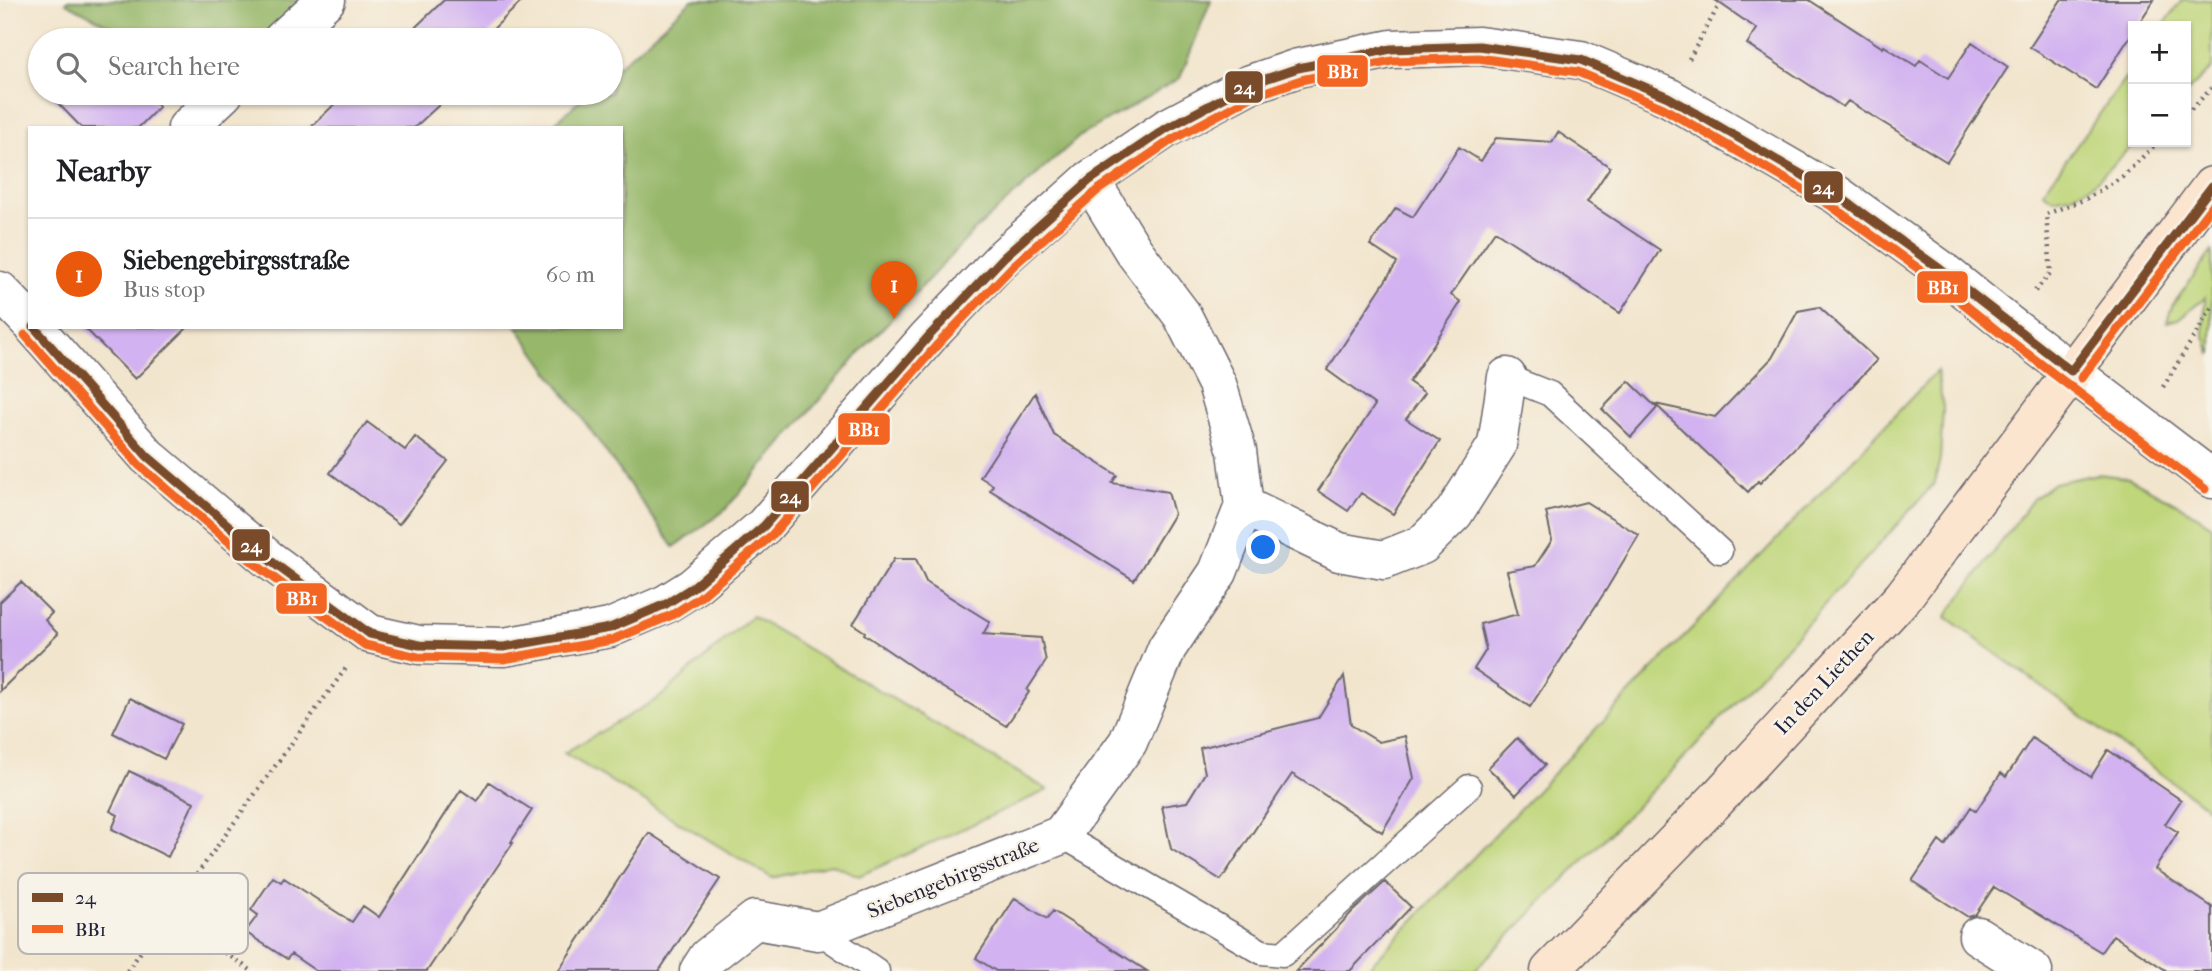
<!DOCTYPE html>
<meta charset="utf-8">
<style>
body{margin:0;font-family:"IM FELL French Canon",serif;background:#f6f6f6;color:#202124}
.controls{position:absolute;right:21px;top:21px;display:grid;overflow:hidden;border-radius:0px;box-shadow:0 2px 5px #0004}
.controls button{width:63px;height:63px;display:grid;place-items:center;padding:0;border:0;border-bottom:2px solid #e0e0e0;background:#fff;color:#202124;font:35px sans-serif}
.you{position:absolute;left:1264px;top:548px;width:24px;height:24px;margin:-18px;border:5px solid #fff;border-radius:50%;background:#1a73e8;box-shadow:0 0 0 10px #1a73e833}
.badge{display:grid;place-items:center;width:46px;height:46px;border-radius:50%;background:#ea580c;color:#fff;font-size:23px;font-weight:700}
.pin{position:absolute;translate:-50% -58px;filter:drop-shadow(0 2px 4px #0008)}
.pin::after{content:'';position:absolute;top:37px;width:24px;height:21px;background:inherit;clip-path:polygon(0 0,100% 0,50% 100%)}
.list{margin:0;padding:0;list-style:none}
h2{display:flex;justify-content:space-between;align-items:center;height:91px;margin:0;padding:0 28px;font-size:30px}
h2 small{font-size:23px;font-weight:400;color:#757577}
.list li{display:grid;grid-template-columns:46px 1fr auto;gap:21px;align-items:center;box-sizing:border-box;height:112px;padding:0 28px;border-top:2px solid #e0e0e0}
.list b{display:block;font-size:26px;white-space:nowrap}
.list p{margin:0;font-size:23px;white-space:nowrap;color:#757577}
.list em{font-size:23px;font-style:normal;color:#757577}
.icon{flex:none;width:38px;height:38px;fill:none;stroke:currentColor;stroke-width:2;stroke-linecap:round;stroke-linejoin:round}
.map{position:relative;flex:none;width:2212px;height:971px;overflow:hidden}
.search{position:absolute;background:#fff;box-shadow:0 2px 5px #0004;left:28px;top:28px;width:595px;height:77px;display:flex;align-items:center;gap:18px;box-sizing:border-box;padding:0 24px;border-radius:38px;color:#757577;font-size:26px}
.panel{position:absolute;background:#fff;box-shadow:0 2px 5px #0004;left:28px;top:126px;width:595px;height:203px;border-radius:0px}
.map>svg:first-child{display:block}
</style>
<div class="map">
<svg width="2212" height="971" viewBox="0 0 2212 971">
<rect width="100%" height="100%" fill="#f7f3e8"/>
<filter id="ink" filterUnits="userSpaceOnUse"><feTurbulence type="fractalNoise" baseFrequency=".0143" numOctaves="2"/><feDisplacementMap in="SourceGraphic" scale="14" xChannelSelector="R" yChannelSelector="G"/><feConvolveMatrix kernelMatrix="1 2 1 2 8 2 1 2 1" color-interpolation-filters="sRGB"/></filter>
<filter id="wash" filterUnits="userSpaceOnUse"><feTurbulence type="fractalNoise" baseFrequency=".00686" numOctaves="4" result="noise"/><feDisplacementMap in="SourceGraphic" scale="28" xChannelSelector="R" yChannelSelector="G"/><feGaussianBlur stdDeviation="1.57" result="paint"/><feColorMatrix in="noise" values="0 0 0 0 0 0 0 0 0 0 0 0 0 0 0 0 0 1.4 0 .05"/><feComposite in="paint" operator="in"/></filter>
<g filter="url(#wash)">
<rect width="100%" height="100%" fill="#f2e5cd"/>
<path fill="#bfd67a" stroke="#707c5a" stroke-width="2" d="M2182,0h30v68l-26,25v-67h-23z
M2133,68v74h3l-44,43 -19,10 -19,4 -11,-7z
M2212,251v102l-1,1 -7,-21 1,-35 -26,21 -12,3 5,-16z
M1937,371l6,37 -3,51 -6,25 -241,265 -219,222h-109z
M2097,474l32,4 59,32 24,16v285l-266,-194 87,-118 21,-16z
M752,616l296,174 -189,86 -28,-12 -59,14 -208,-125 95,-55z"/>
<path fill="#97b76a" stroke="#5c6c52" stroke-width="2" d="M68,0h258l-44,40h-146l-70,-37z
M692,0h519l-31,78 -100,58 -105,94 -112,119 -139,162 -50,36 -157,-220h104v-199h-72l39,-35h23v-20z"/>
<g id="blocks">
<path fill="#d2b2f0" d="M444,0h79l-41,40h-80z
M1715,0h94l74,48 1,-2 32,20 4,-6 28,18 24,-36 36,25 -61,95 -99,-61 -5,6 -96,-63 10,-15z
M2061,0h93l-17,26h-4v6l-37,57 -66,-42z
M48,93h97l14,14 -21,21h-56z
M346,93h106l-38,35h-104z
M1558,132l52,35 -23,35 73,48 -40,63 -125,-82 -44,64 10,7 -52,80 16,11 -19,26 34,22 -47,73 -32,-21 -13,18 -30,-20 57,-86 -48,-35 70,-107 -27,-18 26,-37 17,9 46,-70 22,14 15,-23 56,4z
M1819,307l58,53 -53,56 1,1 -65,66 -2,-2 -10,11 -93,-88 60,13 57,-59 26,-47z
M84,327h104l-53,52z
M1629,381l28,27 -26,29 -29,-28z
M1035,393l19,42 63,40 -5,8 56,9 6,22 -40,66 -144,-90 3,-5 -13,-8z
M367,422l38,28 10,-13 33,24 -49,63 -69,-51z
M1586,502l53,33 -33,55 -76,117 -56,-38 12,-19 -6,-26 38,-10 -11,-43 28,-5 17,-26 -6,-28z
M894,559h22l10,23 64,40 -7,12 58,4 5,23 -19,29 2,2 -23,34 -66,-40 -76,-52 1,-2 -12,-8z
M21,582l31,31 -7,7 13,14 -58,57v-89z
M1344,676l7,49 28,17 26,-6 9,42 -32,54 -90,-58 -71,106 -50,-31 -9,-43 25,-4 18,-29 -5,-25 118,-30z
M130,698l52,26 -18,35 -51,-26z
M1517,738l28,27 -29,30 -28,-27z
M2032,738l59,39 17,-27 73,50 -16,24 13,8 -23,37 57,38v64h-45l-54,-36 -12,17 -107,-65 -19,28 -7,2 -56,-36 27,-40 6,5 26,-39 5,4 25,-38 5,4z
M129,771l65,31 -26,55 -56,-28 6,-14 -8,-4z
M489,782l43,28 -21,32 2,1 -86,128h-111l-25,-17 -4,5 -42,-27 13,-17 -7,-5 22,-33 8,5 3,-4 68,44 11,-16 16,11 82,-127 16,11z
M649,833l71,46 -24,36 -37,56h-101z
M1385,882l26,25 -61,64h-54l56,-59z
M1015,898l32,21 6,-8 94,60h-151l-20,-13z"/>
</g>
</g>
<g filter="url(#ink)">
<use href="#blocks" fill-opacity="0" stroke="#6b666e" stroke-width="2"/>
<g fill="none" stroke-linecap="round" stroke-linejoin="round">
<defs>
<path id="lane" d="M1507,377l43,17 170,157
M1061,835l201,117 21,2 186,-167
M818,931l59,40"/>
<path id="street" d="M282,40l44,-40
M187,128l37,-35
M0,291l30,31
M34,327l113,129 121,103 102,75 49,11 85,2 106,-19 56,-24 27,-17 71,-61 165,-190 75,-79 86,-77 77,-52 81,-43 50,-17 93,-19 88,-3 102,14 87,37 169,98 103,74 67,54 205,156
M1244,506l95,46 45,8 38,-15 32,-32 43,-68 10,-68
M1978,936l55,35
M699,971l9,-14 47,-37 63,11 243,-96 67,-93 39,-94 51,-76 26,-66 -7,-55 -20,-67 -35,-69 -49,-65 -43,-70"/>
<path id="secondary" d="M1550,971l167,-172 186,-202 309,-411"/>
</defs>
<use href="#lane" stroke="#6b666e" stroke-width="27"/>
<use href="#street" stroke="#6b666e" stroke-width="41"/>
<use href="#secondary" stroke="#6b666e" stroke-width="41"/>
<path stroke="#6b666e" stroke-width="4.5" stroke-dasharray="2 5" stroke-linecap="butt" d="M1689,59l33,-59
M2186,114l26,-26
M2035,291l16,-18 -5,-59 40,-15 37,-23 35,-34
M2163,387l49,-80
M167,914l85,57
M127,971l219,-303"/>
<use href="#lane" stroke="#fff" stroke-width="24"/>
<use href="#street" stroke="#fff" stroke-width="38"/>
<use href="#secondary" stroke="#fce5cf" stroke-width="38"/>
<defs>
<path id="bus-1" d="M34,327l113,129 121,103 102,75 49,11 85,2 106,-19 56,-24 27,-17 71,-61 165,-190 75,-79 86,-77 77,-52 81,-43 50,-17 93,-19 88,-3 102,14 87,37 169,98 103,74 131,102
M2071,371l141,-185"/>
<path id="bus-2" d="M25,335l114,130 121,103 105,77 53,12 86,2 108,-19 60,-25 28,-18 72,-62 166,-191 75,-78 85,-76 75,-51 80,-43 48,-16 91,-19 86,-3 100,14 85,36 167,97 103,74 67,54 205,156
M2081,378l131,-172"/>
</defs>
<use href="#bus-1" stroke="#f7f3e8" stroke-width="14"/>
<use href="#bus-2" stroke="#f7f3e8" stroke-width="14"/>
<use href="#bus-1" stroke="#7a4b2a" stroke-width="9"/>
<use href="#bus-2" stroke="#f26522" stroke-width="9"/>
</g>
</g>
<g text-anchor="middle" dominant-baseline="central" stroke-width="5" stroke-linejoin="round" paint-order="stroke">
<g font-size="21" fill="#22223b" stroke="#f7f3e8">
<text transform="translate(1824 682) rotate(-47)">In den Liethen</text>
<text transform="translate(953 878) rotate(-22)">Siebengebirgsstraße</text>
</g>
</g>
<rect x="18" y="873" width="230" height="81" rx="10" fill="#f7f3e8" stroke="#b7b4b4" stroke-width="2"/>
<rect x="32" y="893" width="31" height="9" fill="#7a4b2a"/>
<rect x="32" y="925" width="31" height="8" fill="#f26522"/>
<g font-size="19" fill="#22223b">
<text x="75" y="904">24</text>
<text x="75" y="936">BB1</text>
</g>
<g stroke="#f7f3e8" stroke-width="2.5">
<rect x="1316" y="54" width="53" height="34" rx="7" fill="#f26522"/>
<rect x="1224" y="70" width="40" height="34" rx="7" fill="#7a4b2a"/>
<rect x="1803" y="170" width="41" height="34" rx="7" fill="#7a4b2a"/>
<rect x="1916" y="270" width="53" height="34" rx="7" fill="#f26522"/>
<rect x="837" y="412" width="54" height="34" rx="7" fill="#f26522"/>
<rect x="770" y="480" width="40" height="33" rx="7" fill="#7a4b2a"/>
<rect x="231" y="528" width="40" height="34" rx="7" fill="#7a4b2a"/>
<rect x="275" y="582" width="53" height="33" rx="7" fill="#f26522"/>
</g>
<g font-size="19" text-anchor="middle" font-weight="bold" fill="#fff">
<text x="1343" y="78">BB1</text>
<text x="1244" y="94">24</text>
<text x="1823" y="194">24</text>
<text x="1943" y="294">BB1</text>
<text x="864" y="436">BB1</text>
<text x="790" y="503">24</text>
<text x="251" y="552">24</text>
<text x="302" y="605">BB1</text>
</g>
</svg>
<div class="controls">
<button>+</button>
<button>−</button>
</div>
<div class="you"></div>
<div class="pin badge" style="left:894px;top:319px">1</div>
<div class="search"><svg class="icon" aria-label="search" viewBox="0 0 24 24"><circle cx="10" cy="10" r="6"/><path d="M15 15l6 6"/></svg>Search here</div>
<section class="panel">
<h2>Nearby<small></small></h2>
<ul class="list">
<li><span class="badge">1</span><div><b>Siebengebirgsstraße</b><p>Bus stop</p></div><em>60 m</em></li>
</ul>
</section>
</div>
